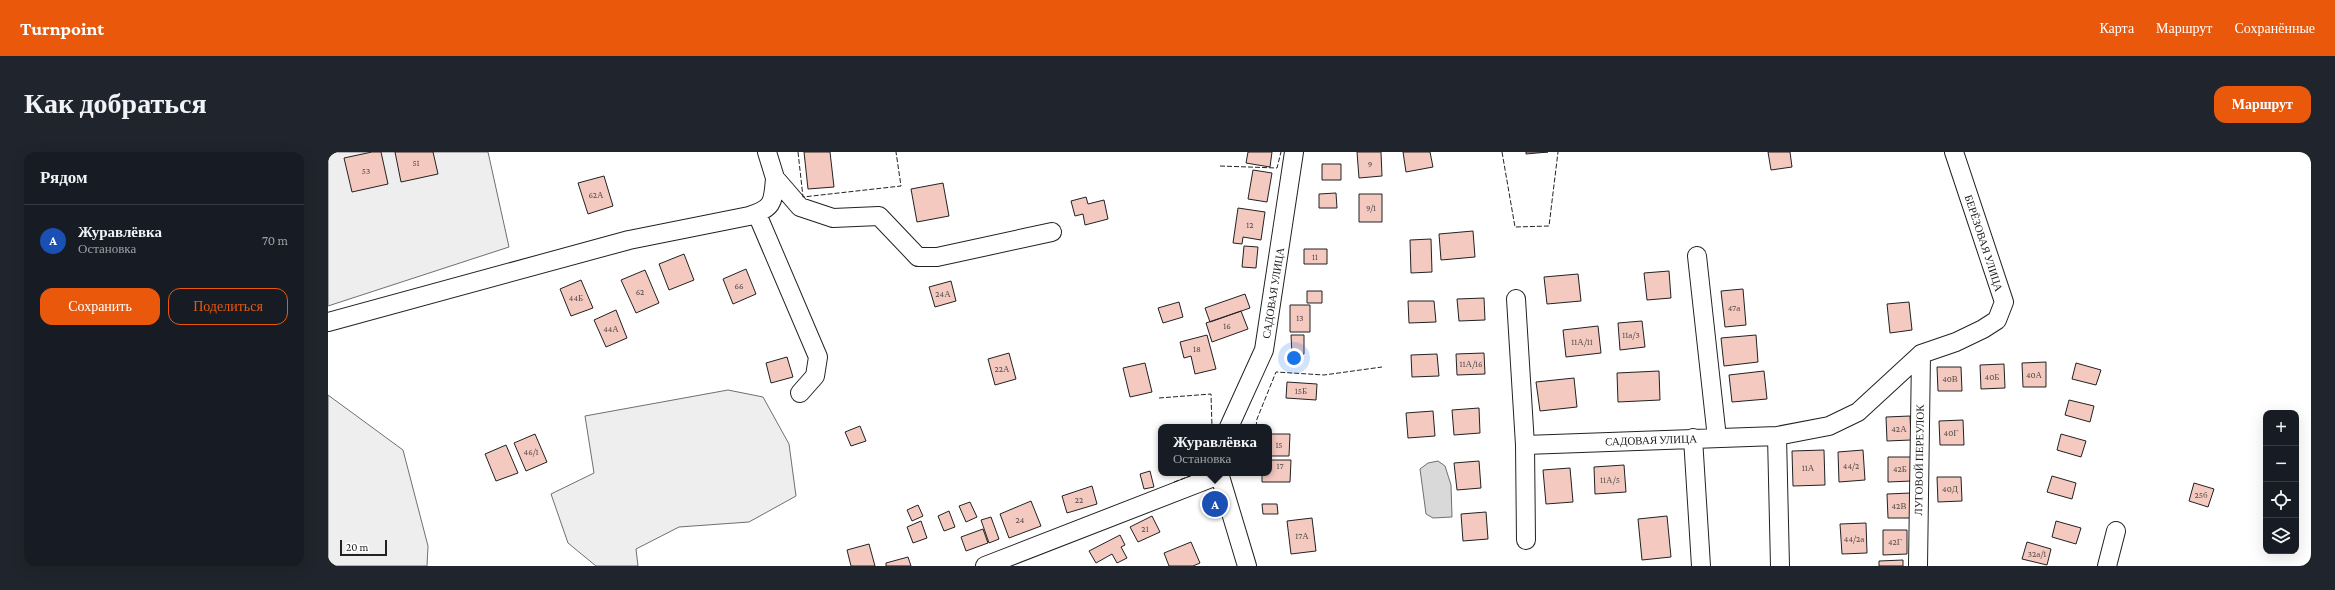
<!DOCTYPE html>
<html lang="ru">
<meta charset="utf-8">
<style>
body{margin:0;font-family:"Crimson Pro",serif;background:#20242c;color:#f1f3f6}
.controls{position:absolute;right:12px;bottom:12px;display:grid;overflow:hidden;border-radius:8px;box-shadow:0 4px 16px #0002}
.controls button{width:36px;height:36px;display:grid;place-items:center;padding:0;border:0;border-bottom:1px solid #363941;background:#171b24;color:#f1f3f6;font:20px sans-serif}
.scale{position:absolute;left:12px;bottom:10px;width:47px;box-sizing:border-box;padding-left:4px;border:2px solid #222;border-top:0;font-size:11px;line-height:14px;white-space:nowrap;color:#222;-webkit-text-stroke:3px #fff;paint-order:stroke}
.you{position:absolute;left:966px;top:206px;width:14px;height:14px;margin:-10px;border:3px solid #fff;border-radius:50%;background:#1a73e8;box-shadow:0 0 0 6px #1a73e833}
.badge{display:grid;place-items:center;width:26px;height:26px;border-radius:50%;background:#ea580c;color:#fff;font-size:13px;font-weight:700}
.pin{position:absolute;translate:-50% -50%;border:2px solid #fff;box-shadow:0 1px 4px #0006}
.popup{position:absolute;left:830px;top:272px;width:114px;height:52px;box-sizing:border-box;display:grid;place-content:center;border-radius:8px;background:#171b24;filter:drop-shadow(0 1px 3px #0005);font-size:13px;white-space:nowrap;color:#9ea1a6}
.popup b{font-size:15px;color:#f1f3f6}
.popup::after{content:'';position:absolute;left:50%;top:100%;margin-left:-8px;border:8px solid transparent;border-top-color:#171b24}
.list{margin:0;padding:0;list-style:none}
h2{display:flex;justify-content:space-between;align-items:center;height:52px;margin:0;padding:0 16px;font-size:17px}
h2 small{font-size:13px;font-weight:400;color:#9ea1a6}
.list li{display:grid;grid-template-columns:26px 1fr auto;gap:12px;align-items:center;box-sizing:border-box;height:72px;padding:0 16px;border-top:1px solid #363941}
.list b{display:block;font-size:15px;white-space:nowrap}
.list p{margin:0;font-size:13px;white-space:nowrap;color:#9ea1a6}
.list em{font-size:13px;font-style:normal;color:#9ea1a6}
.actions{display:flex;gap:8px;padding:12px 16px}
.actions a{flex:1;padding:9px 0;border:1px solid #ea580c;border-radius:12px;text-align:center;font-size:14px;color:#ea580c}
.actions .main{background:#ea580c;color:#fff}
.icon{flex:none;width:22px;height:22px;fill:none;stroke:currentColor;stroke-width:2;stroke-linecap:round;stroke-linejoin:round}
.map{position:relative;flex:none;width:1983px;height:414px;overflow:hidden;border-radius:12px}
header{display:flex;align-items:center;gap:24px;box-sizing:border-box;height:56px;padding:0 20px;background:#ea580c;color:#fff}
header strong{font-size:19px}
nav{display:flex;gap:22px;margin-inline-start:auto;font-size:14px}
.intro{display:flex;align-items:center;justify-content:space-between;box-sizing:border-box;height:96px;padding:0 24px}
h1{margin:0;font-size:28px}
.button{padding:10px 18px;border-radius:12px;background:#ea580c;color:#fff;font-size:14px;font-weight:700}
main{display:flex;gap:24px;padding:0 24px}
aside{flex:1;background:#171b24;border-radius:12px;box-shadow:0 4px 16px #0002}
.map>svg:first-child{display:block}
</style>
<header>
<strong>Turnpoint</strong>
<nav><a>Карта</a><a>Маршрут</a><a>Сохранённые</a></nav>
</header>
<div class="intro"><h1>Как добраться</h1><a class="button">Маршрут</a></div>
<main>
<aside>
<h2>Рядом<small></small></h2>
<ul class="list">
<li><span class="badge" style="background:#1a4fb4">A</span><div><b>Журавлёвка</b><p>Остановка</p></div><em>70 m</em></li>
</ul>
<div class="actions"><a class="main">Сохранить</a><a>Поделиться</a></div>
</aside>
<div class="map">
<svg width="1983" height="414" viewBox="0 0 1983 414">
<rect width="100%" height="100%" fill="#fff"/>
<path fill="#eee" stroke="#6f6f6f" d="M0,0h160l21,95 -181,59z
M400,238l35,7 26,47 7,52 -47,26 -70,5 -43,22 2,17h-42l-28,-23 -17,-49 43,-21 -9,-57z
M0,243l75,55 25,96 -1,20h-99z"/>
<path fill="#d9d9d9" stroke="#6f6f6f" d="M1110,309l7,5 6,19 1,32 -19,1 -7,-4 -6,-45 8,-6z"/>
<path fill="#f3c9c0" stroke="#222" d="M44,0h9l7,32 -36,8 -8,-34z
M67,0h38l5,22 -37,8z
M476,0h26l4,35 -26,2z
M920,0h24l-2,15 -24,-4z
M1029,0h24l1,24 -23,2z
M1075,0h27l3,15 -27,5z
M1198,0h22l-22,2z
M1440,0h22l2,15 -21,3z
M994,12h19v16h-19z
M925,18l19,3 -5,29 -19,-3z
M276,24l9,30 -25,8 -10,-31z
M615,31l6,33 -32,6 -6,-33z
M1008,41l1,15h-18v-14z
M1031,42h23v28h-23z
M758,45l2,7 16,-4 4,19 -23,6 -2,-11 -8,2 -4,-15z
M910,56l27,4 -4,28 -18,-3 -1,7 -9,-1z
M1145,79l2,26 -34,3 -2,-26z
M1103,87l1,33 -21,1 -1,-33z
M916,94l14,1 -2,21 -14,-1z
M976,97h23v15h-23z
M356,102l10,26 -25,10 -10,-26z
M418,117l10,25 -23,10 -10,-25z
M317,118l14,33 -23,10 -15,-33z
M1341,119l2,27 -24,2 -3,-27z
M1250,122l3,27 -34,3 -3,-27z
M253,128l12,28 -22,8 -11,-27z
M623,129l5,20 -21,6 -6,-20z
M1415,137l3,36 -21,2 -4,-36z
M979,139h15v12h-15z
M917,142l5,14 -40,14 -5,-14z
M1156,146l1,22 -26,1 -2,-22z
M1080,149h26l2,21 -27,1z
M851,150l4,15 -20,6 -5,-15z
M1581,150l3,28 -22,3 -3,-29z
M962,153h20v27h-20z
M288,158l11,28 -21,9 -12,-27z
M913,159l7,18 -36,13 -6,-19z
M1314,169l3,26 -25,3 -2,-27z
M1270,174l3,27 -35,4 -3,-27z
M879,183l9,34 -21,5 -4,-18 -7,2 -4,-16z
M963,183h13v19l-12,1z
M1428,183l2,27 -34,4 -3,-28z
M681,201l7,26 -21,6 -7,-26z
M1156,201l1,21 -28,1 -1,-21z
M1109,202l2,22 -27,1 -1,-22z
M459,205l6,20 -22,6 -5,-20z
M1718,210v25h-23l-1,-24z
M817,211l7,29 -22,5 -7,-29z
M1748,211l25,7 -5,15 -24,-6z
M1676,212l1,24 -24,1 -1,-24z
M1609,215h24l1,24h-24z
M1331,219l1,29 -42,2 -1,-29z
M1436,219l3,28 -35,3 -3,-27z
M1246,226l3,29 -37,4 -4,-29z
M959,230l30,2 -1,16 -30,-2z
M1741,248l25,6 -4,16 -25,-7z
M1151,256l1,25 -26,2 -2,-25z
M1105,259l2,25 -27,2 -2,-25z
M1582,264l1,24 -24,1 -1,-24z
M1635,268l1,25h-24l-1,-24z
M532,274l6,15 -15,5 -6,-14z
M207,282l12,28 -21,9 -12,-28z
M941,282h21l-1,22h-20z
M1733,282l25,7 -5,16 -24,-7z
M178,293l12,28 -22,8 -11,-27z
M1496,298l1,35 -32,1 -1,-35z
M1535,298l2,30 -26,2 -1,-30z
M1560,305h23l1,24 -24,1z
M941,308h22l-1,22h-28v-9h7z
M1151,309l2,27 -24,2 -3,-27z
M1296,313l2,27 -31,2 -1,-27z
M1242,316l3,34 -27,2 -3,-34z
M822,319l4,16 -10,2 -4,-15z
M1724,324l24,7 -4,16 -25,-7z
M1609,325h24l1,24 -24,1z
M1866,331l20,6 -6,18 -19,-6z
M764,334l5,18 -30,9 -5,-17z
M1583,341l1,25h-24l-1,-24z
M703,349l10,25 -32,12 -9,-24z
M642,350l7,15 -11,5 -7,-16z
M934,352h15l1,10h-15z
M590,353l5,11 -11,5 -5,-11z
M621,359l6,16 -11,4 -6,-15z
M1158,360l2,27 -25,2 -2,-27z
M824,364l8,16 -22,10 -8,-15z
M1339,364l4,41 -29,3 -4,-41z
M663,365l8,22 -10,4 -8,-23z
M984,366l4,33 -25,3 -4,-33z
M593,369l6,17 -14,5 -6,-16z
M1728,369l25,7 -5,16 -24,-7z
M1538,371l1,30 -25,1 -2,-30z
M655,377l5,14 -22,8 -5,-14z
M1555,378h24v24l-24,1z
M792,383l5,10 -4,2 6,11 -10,5 -5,-9 -16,9 -7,-12z
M863,390l9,21 -7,3h-24l-5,-13z
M1699,390l24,7 -4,16 -25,-6z
M541,392l6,22h-24l-4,-16z
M580,405l3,9h-25v-3z
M1575,408v6h-24v-5z"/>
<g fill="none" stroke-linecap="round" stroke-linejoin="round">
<defs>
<path id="minor" d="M439,0l8,26 25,29 33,11 46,-2 39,41h19l115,-25
M429,62l61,143 -3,19 -15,17
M1369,104l20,182
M1188,147l9,146 1,95
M0,170l301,-82 120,-24c25,-8 24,-14 26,-38
M901,275l35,-77 30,-198
M1449,284l3,130
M1365,286l8,128
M1197,293l252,-9 52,-10 29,-14 63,-58 35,-12 27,-13 14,-9 7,-18 -50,-150
M891,321l28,93
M657,414l234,-91
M1590,414l3,-212
M1779,414l9,-35"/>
</defs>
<use href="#minor" stroke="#222" stroke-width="20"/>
<use href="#minor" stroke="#fff" stroke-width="18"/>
<path stroke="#222" stroke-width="1" stroke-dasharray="5 2" stroke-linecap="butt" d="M470,0l5,45 98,-11 -5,-34
M1174,0l13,75 34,-1 9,-74
M892,14l57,2 4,-16
M831,246l52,-4 1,33
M928,275l1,-8 19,-47 48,3 58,-8
M846,330l24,-9"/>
</g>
<g text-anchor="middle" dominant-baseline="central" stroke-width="3" stroke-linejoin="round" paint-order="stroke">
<g font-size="9" fill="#564c4a">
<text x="88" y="11">51</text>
<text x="1042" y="12">9</text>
<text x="38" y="19">53</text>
<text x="268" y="43">62А</text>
<text x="1043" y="56">9/1</text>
<text x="922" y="73">12</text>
<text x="987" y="105">11</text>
<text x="411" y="134">66</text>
<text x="312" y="140">62</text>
<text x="615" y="142">24А</text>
<text x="248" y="146">44Б</text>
<text x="1406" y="156">47а</text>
<text x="972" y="166">13</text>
<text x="899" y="174">16</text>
<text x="283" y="177">44А</text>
<text x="1303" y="183">11а/3</text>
<text x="1254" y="190">11А/11</text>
<text x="869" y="197">18</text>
<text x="1143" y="212">11А/16</text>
<text x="674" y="217">22А</text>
<text x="1706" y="223">40А</text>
<text x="1664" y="225">40Б</text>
<text x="1622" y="227">40В</text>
<text x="973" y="239">15Б</text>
<text x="1571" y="277">42А</text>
<text x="1623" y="281">40Г</text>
<text x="951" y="293">15</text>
<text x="203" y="300">46/1</text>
<text x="952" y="314">17</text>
<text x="1523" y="314">44/2</text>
<text x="1480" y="316">11А</text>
<text x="1572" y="317">42Б</text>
<text x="1282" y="328">11А/5</text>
<text x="1622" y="337">40Д</text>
<text x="1873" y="343">25б</text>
<text x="751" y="348">22</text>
<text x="1571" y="354">42В</text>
<text x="692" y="368">24</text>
<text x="817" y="377">21</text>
<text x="974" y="384">17А</text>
<text x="1526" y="387">44/2а</text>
<text x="1567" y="390">42Г</text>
<text x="1709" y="402">32а/1</text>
</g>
<g font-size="11" fill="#222" stroke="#fff">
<text transform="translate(1656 91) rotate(72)">БЕРЁЗОВАЯ УЛИЦА</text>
<text transform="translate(945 141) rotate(-81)">САДОВАЯ УЛИЦА</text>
<text transform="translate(1323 288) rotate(-2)">САДОВАЯ УЛИЦА</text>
<text transform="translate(1591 308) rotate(-89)">ЛУГОВОЙ ПЕРЕУЛОК</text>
</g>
</g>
</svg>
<div class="controls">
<button>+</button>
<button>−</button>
<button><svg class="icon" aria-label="locate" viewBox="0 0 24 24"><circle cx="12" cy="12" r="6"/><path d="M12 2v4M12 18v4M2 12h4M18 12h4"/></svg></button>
<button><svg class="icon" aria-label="layers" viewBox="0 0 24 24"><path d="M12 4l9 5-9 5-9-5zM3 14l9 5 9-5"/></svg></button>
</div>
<div class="scale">20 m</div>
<div class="you"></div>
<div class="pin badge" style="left:887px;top:352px;background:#1a4fb4">A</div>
<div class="popup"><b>Журавлёвка</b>Остановка</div>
</div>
</main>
